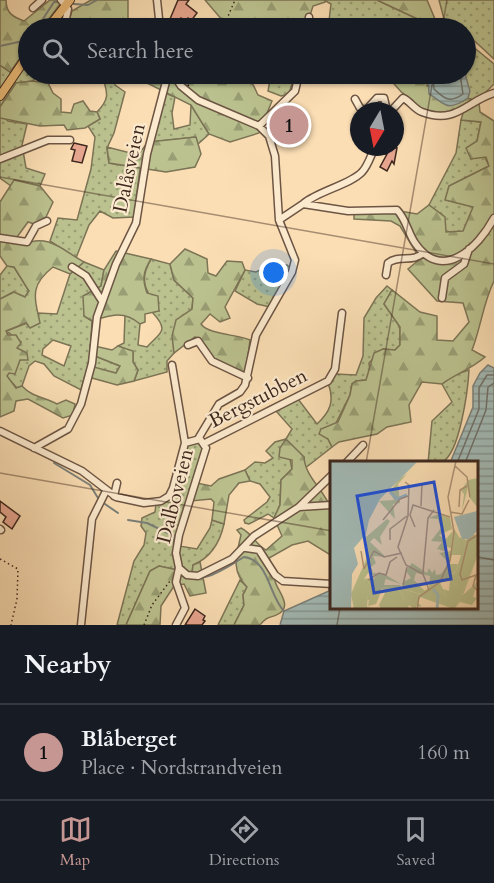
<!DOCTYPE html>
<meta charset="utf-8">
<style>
body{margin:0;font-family:Cardo,serif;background:#20242c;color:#f1f3f6}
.compass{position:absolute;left:350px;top:102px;width:54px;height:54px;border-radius:50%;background:#171b24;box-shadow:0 2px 4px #0004;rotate:190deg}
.you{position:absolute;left:274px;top:273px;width:21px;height:21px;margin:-15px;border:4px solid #fff;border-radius:50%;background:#1a73e8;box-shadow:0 0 0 9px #1a73e833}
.badge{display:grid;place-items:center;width:39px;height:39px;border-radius:50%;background:#c59692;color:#111;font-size:20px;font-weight:700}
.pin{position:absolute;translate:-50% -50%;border:3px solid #fff;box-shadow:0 2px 6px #0006}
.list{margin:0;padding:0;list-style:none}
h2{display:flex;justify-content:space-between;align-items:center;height:78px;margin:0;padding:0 24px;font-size:26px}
h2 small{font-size:20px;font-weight:400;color:#9ea1a6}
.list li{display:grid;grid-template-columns:39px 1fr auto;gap:18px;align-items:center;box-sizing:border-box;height:96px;padding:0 24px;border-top:2px solid #363941}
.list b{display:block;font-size:22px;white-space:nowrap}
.list p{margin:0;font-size:20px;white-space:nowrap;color:#9ea1a6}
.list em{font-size:20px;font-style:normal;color:#9ea1a6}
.icon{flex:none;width:33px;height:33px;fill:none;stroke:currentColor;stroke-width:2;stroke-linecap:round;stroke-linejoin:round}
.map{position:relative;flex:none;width:494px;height:625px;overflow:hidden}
.search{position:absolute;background:#171b24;box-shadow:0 2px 4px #0004;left:18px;right:18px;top:18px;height:66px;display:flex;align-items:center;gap:15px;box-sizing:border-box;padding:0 21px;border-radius:33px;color:#9ea1a6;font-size:22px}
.sheet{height:174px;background:#171b24}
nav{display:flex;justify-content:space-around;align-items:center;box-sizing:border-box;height:84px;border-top:2px solid #363941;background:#171b24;font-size:16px;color:#9ea1a6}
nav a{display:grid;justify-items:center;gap:3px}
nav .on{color:#c59692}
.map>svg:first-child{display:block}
</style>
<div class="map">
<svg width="494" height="625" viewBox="0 0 494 625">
<defs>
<pattern id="grass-dots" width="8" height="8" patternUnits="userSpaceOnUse" patternTransform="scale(1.5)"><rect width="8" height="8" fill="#bbc28f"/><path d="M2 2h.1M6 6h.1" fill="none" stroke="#999e74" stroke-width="1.8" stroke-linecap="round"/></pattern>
<pattern id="forest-firs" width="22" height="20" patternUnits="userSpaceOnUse" patternTransform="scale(1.5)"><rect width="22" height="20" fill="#bbc28f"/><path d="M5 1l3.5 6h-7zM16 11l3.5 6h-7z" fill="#999e74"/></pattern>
<pattern id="water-rules" width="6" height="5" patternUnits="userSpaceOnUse" patternTransform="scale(1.5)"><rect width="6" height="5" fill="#a2bab6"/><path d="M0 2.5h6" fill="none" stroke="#859793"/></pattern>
</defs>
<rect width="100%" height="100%" fill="#fbdeb4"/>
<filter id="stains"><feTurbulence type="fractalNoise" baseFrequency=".00333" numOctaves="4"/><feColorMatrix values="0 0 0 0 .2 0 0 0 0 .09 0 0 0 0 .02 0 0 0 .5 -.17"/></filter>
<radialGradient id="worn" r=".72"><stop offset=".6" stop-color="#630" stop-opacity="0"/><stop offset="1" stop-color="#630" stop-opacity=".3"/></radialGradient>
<path fill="url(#grass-dots)" stroke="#7c7456" stroke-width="1.5" fill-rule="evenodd" d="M324,0h53l55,26 10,-3 7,5h-104l-16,-7 2,-17z
M439,0h55v59l-28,-26v-5h-8l-14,-9z
M466,41l28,23v20l-10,10 -40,21 -33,-41h55z
M28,47v27h9l-4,7 -17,2 -16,24v-42l10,7z
M102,74h14l-1,11 10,7 -11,41 -7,15 2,15 31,5 -6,49 -21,1 -13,-7 -11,14 -13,33 -26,-17 8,-23 19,2 14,-51 4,-32 -7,-11 12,-7 -3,-7c15,-15 9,-21 5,-38z
M271,74h24l-6,20 -8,2 -13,-5z
M165,93l10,4 -3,16 2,16 16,-4 1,-20 18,29 -11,10 -3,-7 -43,5z
M4,117l4,4 19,3 -5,21 4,23 19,6 -5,12 -25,-6 -4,6 -11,-8v-60z
M461,120l20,2 -4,19 12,25 -40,20 -3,14 28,7 -11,25h-17l-17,-27 27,-52z
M151,259l19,5 4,16 19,18 -1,11c-15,12 -20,25 -18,44l-7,8v11l-33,9 4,-11 -5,-8v-10l-15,-6 6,-3 1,-28h4l11,9 -2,21 9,2c12,-14 24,-15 5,-35l7,-1c-13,-19 -21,-31 -8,-52z
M84,262l20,8 -3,16 -17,30 8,5 -2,33 30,12 -4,7 -31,3 -4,14 -27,-14 -10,-12 -9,-3 -6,5 -7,20 -5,2 -11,-12 14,-16 -3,-13 4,-5 -15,-11 21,-8 4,4 8,-4 -1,-10 19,1 13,-40zM53,340l18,6 -7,20 -22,-11 1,-6z
M270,265h17l6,5 -19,38 -17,-4 -22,-13 10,-21 11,2z
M7,266l7,1 15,24 -4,6 -12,-5 -13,7v-24z
M387,286l5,4 -8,14 16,23v18l-5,5 -12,-1 -14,14 1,9 -4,8 -10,1 -4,3 -2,11 -22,44 4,8 -28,22v-12l-18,-17 6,29 -11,11 -1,25 -6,13 -6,-4 -19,10 -4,-1 -1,-3 23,-18 3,-5 -10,-13 -10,-3 -5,-11 10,-8 10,1 8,-5 -7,-7 9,-9 11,-3 6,-10 -16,-18 22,-12 19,25c13,-12 18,-23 11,-41l7,-9 21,1 7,-19 1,-38 12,-20z
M469,370c-1,18 -9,84 -27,92 -4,2 -10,1 -14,1l4,-42 20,-19 -10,-18 12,-9z
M198,441l6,5 -25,100 18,3 13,-21 2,-8 12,4c-4,18 -14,34 -31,41l-1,8 -33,-7 -9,5 -24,54h-9l17,-64 10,-16 2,-12 -5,-7 1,-8 13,-6 1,-8 11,-4 20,-54z
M240,580l7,7 -4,8 1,10 -10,20h-16z"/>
<path fill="url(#forest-firs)" stroke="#7c7456" stroke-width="1.5" d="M0,0h6c0,13 7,17 18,21l26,-21h13l-21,28h-14v19l-18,25 -10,-7z
M91,0h37v28h-71l10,-2 5,-15z
M205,0h119l1,2 -12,4 -7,22h-77z
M377,0h50l8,19 6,7 -4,2z
M145,74h48c8,8 12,2 22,4l2,-4h31l10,21 14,6 -13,32 -29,9 -21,-8 -18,-29 -44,-22z
M385,74h43l-1,12 36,15 5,-3 11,5 1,9 14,9v160c-11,22 -13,46 -22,69l13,7c-15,13 -28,16 -43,27l-20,-2 -13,23 2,17 -24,5 -10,7 -38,8 -7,5 -4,-8 -9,-5 2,-5 17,-7 12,-27 2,-11 4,-3 10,-1 8,-27 9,-4 12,1 5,-5v-18l-16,-23 8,-14 28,22 17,4v24l16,1 16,-19 -6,-19 -26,-2 -29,-32 12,-10 -20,-33 -9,-5 -37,-2v-6l28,-5 35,6 12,-9 16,12 1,15 17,-1 10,-24 -28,-7 4,-14 40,-20 -3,-9 -15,2 -5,-11 11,-7 4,-19 -20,-2 2,-7 -38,-1 -20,-16z
M33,81l15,2 5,10 8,6v13l10,1 3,-9 9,-3 7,10 7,1 3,7 -15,9 -18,2 -3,-5 -24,1 -40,-8v-11l16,-24z
M196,137l5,17 -6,13 -29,5 -57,-9 -2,-16 31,8 10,-13z
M14,180l26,6 13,16 -7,15 -12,7 -6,-2 -11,15v4l7,4c22,-13 40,6 60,17l-14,12 -17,-7c-23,18 -19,29 -13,56l-10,5 -4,-5 -20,8 2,4h8l5,8 -4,5 10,5 1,7h-8l-5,14 -6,-1 -2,3 9,12 6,-2c10,11 22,11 35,18l9,-4 9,4 -2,11 -10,3 -35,-19 -12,2 -2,10 -14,6v-118l14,-7 11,5 4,-6 -15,-24 -7,-1 -7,-10v-54z
M185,249l22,10 1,14 8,3 11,-15 15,1 3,8 -20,37 5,11 -10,4 -10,-8 -9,10c8,11 36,10 49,16l-4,31 -5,3 -28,-15 -12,-19 -6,-3 -21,16 -2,-17 4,-16 16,-11 1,-11 -19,-18 -4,-16z
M116,251l35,8c-8,13 -9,20 -4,34l11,3 1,15 -14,3v8l-5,2c-16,-14 -30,-9 -48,-3l-8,-5 -1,-20 18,-10 3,-16z
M90,345l22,5 6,-4 15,5v11l5,8 -4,11 -17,4 -32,-9 9,-9 22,6 4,-7 -30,-12z
M286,439l18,18c1,20 20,32 27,52 4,14 1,33 1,47l-24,-15 -16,4 -23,13c6,13 4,10 6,23 2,9 17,24 5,32 -9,6 -11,1 -20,12h-26l10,-20 -1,-10 4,-8c-16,-16 -11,-31 -6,-52l-4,-5 4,-2c12,6 14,16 25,22l16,-14 -8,-18 6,-13 1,-25 11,-11v-9l-13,-3 1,-9z
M245,470l5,11 -11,2 -10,12 -5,29 -12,-4 2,-18 -3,-3 -20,2 6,-18 14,3 8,-7z
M200,562l6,31 -16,3 -6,-12 -10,2 -13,20 -1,19h-34l24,-54 9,-5 33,7 1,-8z"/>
<path fill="url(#water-rules)" stroke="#7a7f79" stroke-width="1.5" d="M428,74h37l5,17 -2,7c-22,15 -23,5 -39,-4z
M488,365l6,3v257h-214l4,-14 45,-20v-6l3,4v19h146v-145h-28l23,-56v-21l7,-13z"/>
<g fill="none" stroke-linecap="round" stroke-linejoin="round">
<path stroke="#70706a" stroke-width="1.5" d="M433,74l1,15c10,9 15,15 29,5l-3,-20
M457,463l22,-54v-21l8,-13h7
M465,463l21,-53 2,-23 6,-4"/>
<path stroke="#7a7f79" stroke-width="2" d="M74,4l14,1 9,-5
M37,28l17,-26h6
M0,46l23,-5 5,-4
M54,463l36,22 8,13
M102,502l16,11
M128,520l19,3 27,13v14
M179,572c19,17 46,-4 65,-15 25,3 25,39 40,54"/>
</g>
<path fill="#e7a58f" stroke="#3d271e" stroke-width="1.5" d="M178,0h11l-3,4 11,9 -6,8 -3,-3 -2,4 -5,-4 -6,5 -5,-4z
M74,143l13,3 -5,17 -10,-2 3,-11 -4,-1z
M386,147l11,1 -3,16 -2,-3 -5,10 -7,-4 7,-13h-2z
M0,501l20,15 -8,13 -9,-7 3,-5 -6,-5z
M195,609l10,7 -2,4 2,1 -3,4h-17z"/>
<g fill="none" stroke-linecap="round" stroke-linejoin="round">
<defs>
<path id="minor" d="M61,0l7,9 -4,19
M157,0l3,28
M33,8l9,-8
M307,28l2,-11
M173,74l8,12 17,14 61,26 10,10 6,20 4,64 16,40 -3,12 -36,63 -11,50 -5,7 -21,12 -21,35
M355,99l5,9 6,2 11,-12h7l3,13
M391,111l12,-13c7,3 11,11 19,14 34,13 45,-11 72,-19
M259,126l36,-35 4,-17
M0,159l48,-19h22
M304,203c15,-12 47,-19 58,-31 6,-6 9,-17 13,-25
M279,220l24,-16 45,7 49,-1c9,9 11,23 18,33 27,40 63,5 79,-25
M0,238l27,4 9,-16 11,-5
M72,267l14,9 16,25
M386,275l2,-12c11,-9 25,0 35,-10
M442,298l3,-20 19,-14 5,-15
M188,345l10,-4 14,20 36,17
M0,431l82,40 34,26 28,6 17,-2 8,-5 4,-8 12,-45 -13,-78
M185,443l15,-4 6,9 -27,87 -3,18 3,15 8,7 11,1 34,-17 22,-23 45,-29 33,-32
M205,443l123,-62 7,-12 7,-56
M34,448l34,-19 13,-25 11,-41 5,-46 19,-53 20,-41 11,-69 21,-80
M346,463l17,-18
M114,496l3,-13
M299,507l32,-2
M0,529l1,1
M246,548l13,2 16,25 8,6 49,3
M81,625l11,-106 14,-28
M176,625l9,-17 -9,-26 3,-14"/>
<path id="major" d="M48,28l22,-28
M0,96l28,-41"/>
</defs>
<use href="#minor" stroke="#6c5544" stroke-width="9"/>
<use href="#major" stroke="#3d271e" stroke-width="10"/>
<path stroke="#3d271e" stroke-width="1.5" stroke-dasharray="1.5 3" stroke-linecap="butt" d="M223,28l12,-28
M188,86l7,-12
M0,559l18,10 -1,30 -6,26
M144,625l8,-20 18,-24"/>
<use href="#minor" stroke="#fceace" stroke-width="6"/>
<use href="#major" stroke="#eebf7a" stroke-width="8"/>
</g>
<path fill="none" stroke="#3d271e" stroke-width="1.5" stroke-opacity="0.45" d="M442,28l5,-28M0,177l494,87M366,463l68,-389M0,473l332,58M478,557l16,3M337,625l3,-17"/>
<g text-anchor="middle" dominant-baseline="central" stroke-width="4.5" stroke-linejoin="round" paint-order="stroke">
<g font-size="20" fill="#3d271e" stroke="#fceace">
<text transform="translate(129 168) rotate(-78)">Dalåsveien</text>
<text transform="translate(258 398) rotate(-27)">Bergstubben</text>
<text transform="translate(175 496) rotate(-76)">Dalboveien</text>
</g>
</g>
<g transform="translate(330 461)">
<rect width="148" height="148" fill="#fbdeb4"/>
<path d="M123,66l6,10 7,3 -4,15h-10l-2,9h8l-2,7 -4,3 -4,-6 -8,15 7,14 -12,-10 21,20 22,-52 -15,40 14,-13 -4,15 4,1 -5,7 -12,-3 -6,7 -34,-12 -2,6 4,3 -4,1 -14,-8 -3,-8 -18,-4 -7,17 -8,2 1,-6 -12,1 11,-2 -2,-13 3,-4h-3l-1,-4 7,2 5,-5 9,2 -2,8h16l2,4 18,5 14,-10 12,-17 1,-6 -8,-8 12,-2z" fill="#bbc28f"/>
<path d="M77,13l-9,10 2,19 -7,1 2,15 -16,-18 15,-1 -4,-8 9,-13zM148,17v30l-9,-11 -1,-10 -6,24 2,-17 -3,-3 7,-11zM109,53l11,4 2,11 -13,6 6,5 8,-9 -2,17 -4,-1 -3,4 -7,-2 5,-7 -11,-1 10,-13 -3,-9 -10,-1zM57,58l3,2 -10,16 2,8 -8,-7 -4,4 16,15 -13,-1 3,7 -5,4 2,6 11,1 17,10 -33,-11 -4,6 5,4 -2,24 9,2h-22l-3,-15 17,-39 -2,-18zM144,73l4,5v16l-22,52 -32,-12 11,-8 12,10 -4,-8 6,2 1,-13 -10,5 8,-15 5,6 3,-3 10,-31zM82,102l15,10 2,-5 3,5 3,-4 1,6 5,-1 -1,5 -11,9 1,-12 -14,-3 -2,7 11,11 -4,3 -19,-5 1,-7 8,-4 -5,-7zM52,126l19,4 3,8 12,6v5l-7,-5 -1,4h-27l-2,-4 6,-12z" fill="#bbc28f"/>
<path d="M0,0h88l-38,38 -11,21 -3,14 -12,14 4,16 -6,10 -1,35h-21zM147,50l1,19 -9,9h-7l-8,-22z" fill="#a2bab6"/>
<path fill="none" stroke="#a2bab6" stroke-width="3" d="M60,31l7,7 10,-4M0,65l38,-65M103,128l5,6 -1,15"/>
<path fill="none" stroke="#af9578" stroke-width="1.5" d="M125,5l12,11 3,20M75,21l4,3 -1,31M91,45l1,-23M129,46l1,-17 7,-4M120,51l12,2 7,-14M78,55l-10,31 8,18 17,9 6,16M53,59l17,-21 8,-3M85,66l-5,-12 3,-10 37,12M149,73l-11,7 -8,33 2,6 14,-5 -3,11 6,6M60,79v-11l17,-13M31,90l3,18M34,108l10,-18 10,6 18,-4M93,112l5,-55 6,-8M38,119l11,-7 7,2 4,-13 7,-5M73,124l4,-18M87,149l2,-13 21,-15 10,-22 4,-28 -6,-35 8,-36"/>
<path fill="#1d4ed8" fill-opacity="0.15" stroke="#1d4ed8" stroke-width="3" d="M104,21l17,97 -77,14 -17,-97z"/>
<rect width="148" height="148" fill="none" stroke="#3d271e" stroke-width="3"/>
</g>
<rect width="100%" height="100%" filter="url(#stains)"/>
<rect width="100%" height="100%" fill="url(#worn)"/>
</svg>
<svg class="compass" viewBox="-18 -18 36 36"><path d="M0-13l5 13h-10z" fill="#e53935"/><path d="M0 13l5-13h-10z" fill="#9ea1a6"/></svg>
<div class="you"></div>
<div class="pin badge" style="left:289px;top:125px">1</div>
<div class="search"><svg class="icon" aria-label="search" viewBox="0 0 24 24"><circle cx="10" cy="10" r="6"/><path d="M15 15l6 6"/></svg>Search here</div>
</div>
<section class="sheet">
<h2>Nearby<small></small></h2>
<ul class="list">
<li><span class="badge">1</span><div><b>Blåberget</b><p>Place · Nordstrandveien</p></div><em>160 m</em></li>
</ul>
</section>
<nav>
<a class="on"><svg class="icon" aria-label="map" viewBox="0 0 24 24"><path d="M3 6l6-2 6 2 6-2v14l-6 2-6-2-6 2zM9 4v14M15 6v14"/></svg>Map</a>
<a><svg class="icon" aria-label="directions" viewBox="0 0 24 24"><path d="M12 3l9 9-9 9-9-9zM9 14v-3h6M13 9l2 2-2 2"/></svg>Directions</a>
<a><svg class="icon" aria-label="saved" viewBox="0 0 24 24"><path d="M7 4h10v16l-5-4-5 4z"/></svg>Saved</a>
</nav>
